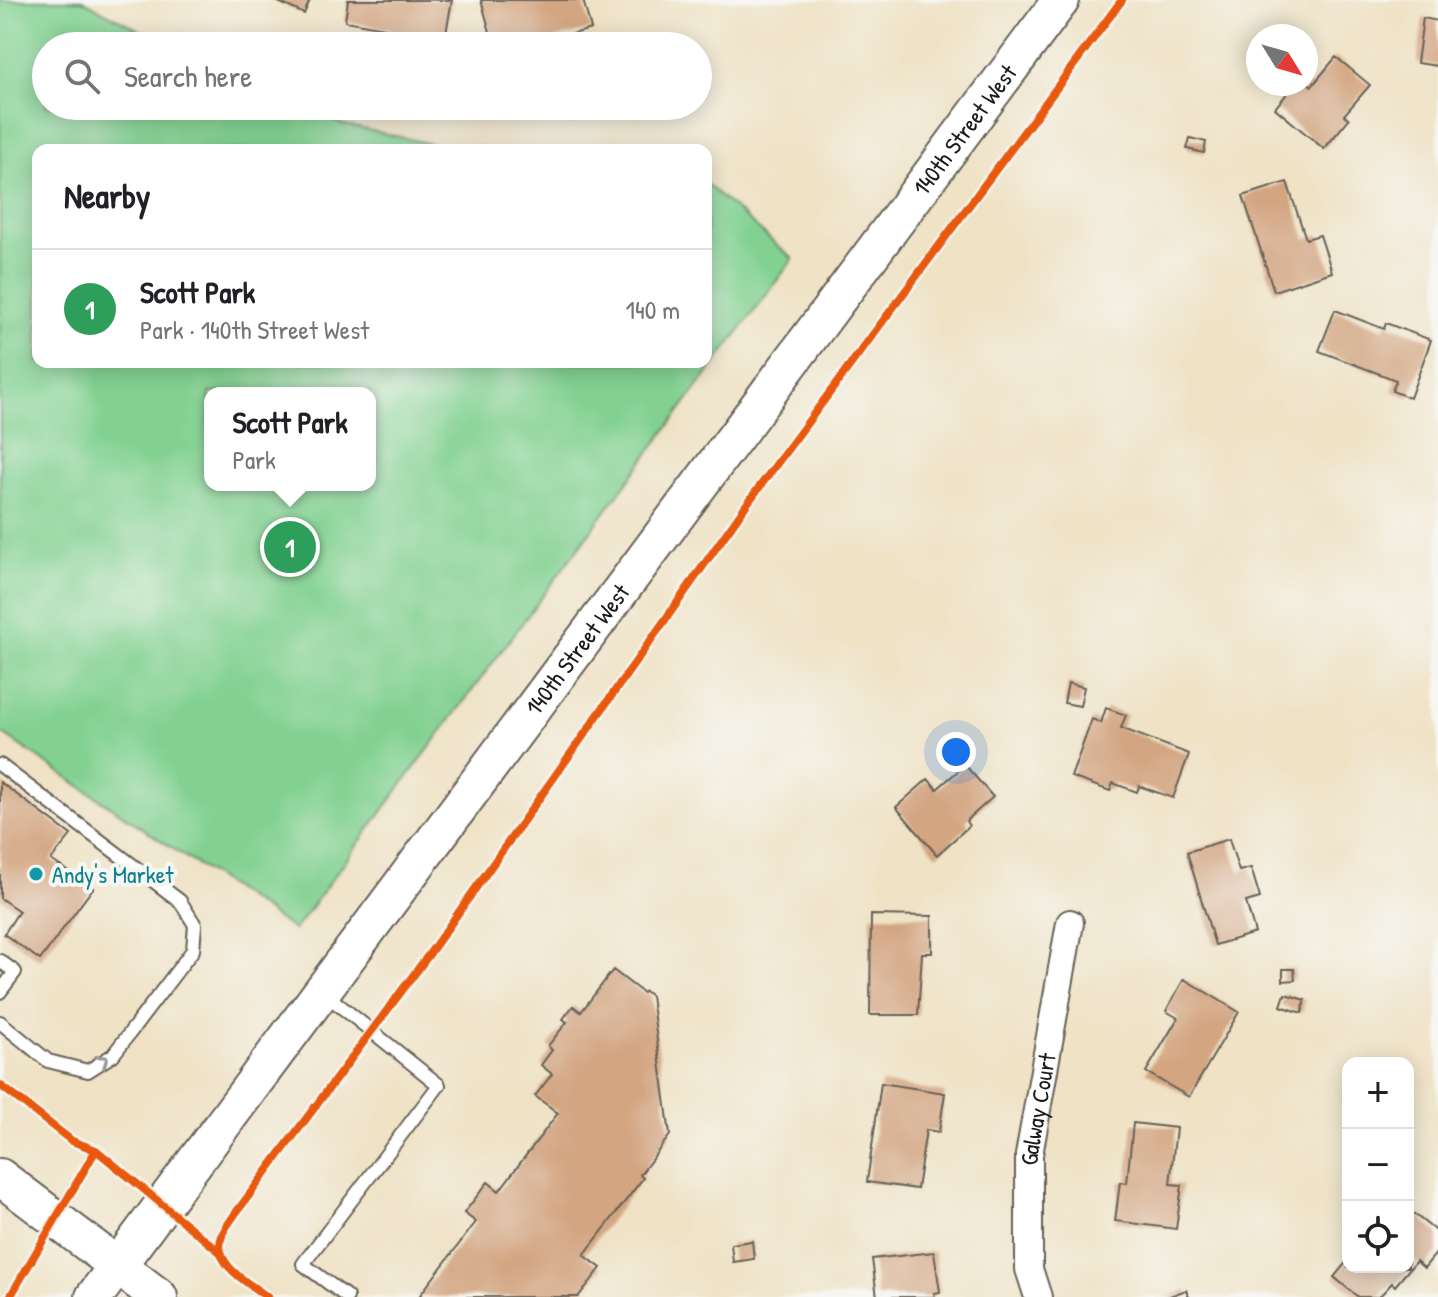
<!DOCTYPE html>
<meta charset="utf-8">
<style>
body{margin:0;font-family:"Patrick Hand",sans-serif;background:#f6f6f6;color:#202124}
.controls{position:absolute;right:24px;bottom:24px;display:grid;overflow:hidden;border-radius:16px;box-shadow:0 4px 20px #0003}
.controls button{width:72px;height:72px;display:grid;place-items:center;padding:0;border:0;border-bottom:2px solid #e0e0e0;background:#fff;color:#202124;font:40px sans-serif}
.compass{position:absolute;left:1246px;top:24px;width:72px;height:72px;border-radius:50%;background:#fff;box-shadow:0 4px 20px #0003;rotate:127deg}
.you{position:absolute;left:956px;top:752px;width:28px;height:28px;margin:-20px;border:6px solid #fff;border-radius:50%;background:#1a73e8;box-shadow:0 0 0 12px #1a73e833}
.badge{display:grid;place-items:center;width:52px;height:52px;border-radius:50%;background:#111827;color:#fff;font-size:26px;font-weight:700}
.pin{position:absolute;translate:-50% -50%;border:4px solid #fff;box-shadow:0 2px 8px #0006}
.popup{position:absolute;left:204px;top:387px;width:172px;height:104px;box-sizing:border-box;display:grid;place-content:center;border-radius:16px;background:#fff;filter:drop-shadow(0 2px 6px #0005);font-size:26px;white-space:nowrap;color:#757577}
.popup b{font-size:30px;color:#202124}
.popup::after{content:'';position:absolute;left:50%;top:100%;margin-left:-16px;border:16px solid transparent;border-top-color:#fff}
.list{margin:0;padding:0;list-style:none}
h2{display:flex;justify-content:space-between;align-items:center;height:104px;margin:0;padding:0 32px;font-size:34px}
h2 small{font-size:26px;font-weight:400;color:#757577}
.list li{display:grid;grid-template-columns:52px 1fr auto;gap:24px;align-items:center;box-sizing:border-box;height:120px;padding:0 32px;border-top:2px solid #e0e0e0}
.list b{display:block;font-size:30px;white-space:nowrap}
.list p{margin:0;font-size:26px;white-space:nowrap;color:#757577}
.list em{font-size:26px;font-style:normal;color:#757577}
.icon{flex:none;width:44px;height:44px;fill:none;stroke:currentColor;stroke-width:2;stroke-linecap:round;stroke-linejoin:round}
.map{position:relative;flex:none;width:1438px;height:1297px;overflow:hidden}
.search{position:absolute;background:#fff;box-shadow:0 4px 20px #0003;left:32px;top:32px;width:680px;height:88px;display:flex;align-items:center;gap:20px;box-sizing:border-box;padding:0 28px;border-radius:44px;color:#757577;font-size:30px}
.panel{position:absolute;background:#fff;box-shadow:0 4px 20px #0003;left:32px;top:144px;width:680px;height:224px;border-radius:16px}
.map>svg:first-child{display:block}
</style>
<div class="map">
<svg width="1438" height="1297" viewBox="0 0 1438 1297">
<rect width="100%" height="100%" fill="#f6f6f2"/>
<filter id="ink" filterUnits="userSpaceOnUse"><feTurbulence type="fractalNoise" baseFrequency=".0125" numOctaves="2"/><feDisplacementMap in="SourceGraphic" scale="16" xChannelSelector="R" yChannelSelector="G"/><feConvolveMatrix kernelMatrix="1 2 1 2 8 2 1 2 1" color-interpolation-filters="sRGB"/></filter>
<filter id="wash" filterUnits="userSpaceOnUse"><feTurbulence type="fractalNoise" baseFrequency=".006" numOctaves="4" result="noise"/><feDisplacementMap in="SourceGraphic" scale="32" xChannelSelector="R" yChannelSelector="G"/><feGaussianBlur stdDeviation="1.8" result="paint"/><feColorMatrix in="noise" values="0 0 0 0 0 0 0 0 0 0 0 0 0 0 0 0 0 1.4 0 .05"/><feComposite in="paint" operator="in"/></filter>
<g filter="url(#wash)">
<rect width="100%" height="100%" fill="#efe2c5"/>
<path fill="#82d191" stroke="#4f7656" stroke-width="2" fill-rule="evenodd" d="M0,0h82l88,46h-124v60h255l40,18 118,26h-421v212h668v-178l87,75 -499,671 -294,-198zM210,393h160v92h-160z"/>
<g id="blocks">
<path fill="#d3a581" d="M274,0h36l-6,14z
M348,0h104l-7,39 -100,-18z
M481,0h102l8,29 -63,17h-34z
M1423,18l15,3v45l-21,-3z
M1336,57l34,28 -26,30 5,4 -25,30 -49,-41 20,-24h11v-3l6,5z
M1190,138l16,4 -2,11 -17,-4z
M1287,182l19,57 14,-4 12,37 -58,19 -31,-95z
M1335,310l49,19 2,-6 45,17 -21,58 -18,-7 4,-11 -77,-29z
M1068,683l16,4 -4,19 -16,-3z
M1106,708l20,7 -5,13 68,26 -16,44 -34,-12 -2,6 -24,-9 -3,8 -39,-14 21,-58 9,4z
M958,743l12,14 -14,11 -11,-13z
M965,765l28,32 -27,24 3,5 -32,29 -41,-48 32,-28 9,10z
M0,782l71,53 -20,25 42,28 -53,72 -36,-26 15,-23 -19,-13z
M1229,839l10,32 12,-3 9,30 -14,4 9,31 -40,12 -28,-93z
M871,915l61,1v37h-10l-4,62h-48z
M1283,969h11l1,11 -12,1z
M613,970l30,23 2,-2 6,5 19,139 -30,40 3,3 -59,77 17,13 -23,29h-155l-3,-2 56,-73 -12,-9 24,-31 11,9 59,-78 -23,-17 17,-22 -11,-9 11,-15 -4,-4 19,-24 -4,-3 10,-13 8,6z
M1184,979l55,33 -50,85 -43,-25 32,-54 -12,-7z
M1285,994l20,6 -3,13 -21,-7z
M881,1083l64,10 -6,39 -13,-2 -9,59 -50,-7z
M1133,1123l43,5 -6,56 12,1 -6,44 -61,-8 5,-39 7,1z
M1408,1209l30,24v18l-14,17 -8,-7 -21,25 -3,-3 -13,14h-21l-24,-20 14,-17v7h60z
M752,1241l2,18 -21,3 -2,-18z
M934,1252l6,40 -6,1 1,4h-58l-5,-38z
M1186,1290l3,7h-22z"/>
</g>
</g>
<g filter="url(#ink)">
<use href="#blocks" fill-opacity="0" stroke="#666157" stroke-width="2"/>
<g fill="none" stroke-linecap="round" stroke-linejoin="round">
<defs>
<path id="lane" d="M0,765l180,136 15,24 -2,25 -80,105 -25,16 -40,-10 -48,-39
M0,961l15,11 -15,20
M324,993l115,92 -136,179 44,33"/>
<g id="street">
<path id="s1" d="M1038,1297l-9,-28v-114l41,-232"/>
</g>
<g id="secondary">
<path d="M0,1177l159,120"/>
<path id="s2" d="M94,1297l967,-1297"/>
</g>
</defs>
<use href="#lane" stroke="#666157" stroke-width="16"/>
<use href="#street" stroke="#666157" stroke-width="30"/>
<use href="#secondary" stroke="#666157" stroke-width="40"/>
<use href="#lane" stroke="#fff" stroke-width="12"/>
<use href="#street" stroke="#fff" stroke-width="26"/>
<use href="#secondary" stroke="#fff" stroke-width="36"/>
<defs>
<path id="cycleway" d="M0,1085l72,56 24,9 125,103
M10,1297l86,-147
M267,1297c-18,-14 -56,-33 -45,-61 2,-8 9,-15 13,-22l195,-261 319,-452 373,-501"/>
</defs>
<use href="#cycleway" stroke="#f6f6f2" stroke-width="13"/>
<use href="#cycleway" stroke="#e8590c" stroke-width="8"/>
</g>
<defs><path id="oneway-chevron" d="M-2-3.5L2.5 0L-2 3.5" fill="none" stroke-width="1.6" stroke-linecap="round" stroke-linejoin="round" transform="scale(2)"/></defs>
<use stroke="#999" href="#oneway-chevron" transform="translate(103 1060) rotate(-35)"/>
</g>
<circle fill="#0f9aa8" stroke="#f6f6f2" stroke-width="3" cx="36" cy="874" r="8"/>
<g text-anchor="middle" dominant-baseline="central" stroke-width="8" stroke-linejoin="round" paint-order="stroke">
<g font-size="24" fill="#1c1c1c" stroke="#f6f6f2">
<text stroke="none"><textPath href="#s2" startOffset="1456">140th Street West</textPath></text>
<text stroke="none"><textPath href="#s2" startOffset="808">140th Street West</textPath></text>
<text stroke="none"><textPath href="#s1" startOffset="190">Galway Court</textPath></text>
</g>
<g font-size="24" fill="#0d838f" stroke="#f6f6f2" text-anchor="start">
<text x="52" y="874">Andy's Market</text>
</g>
</g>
</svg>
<div class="controls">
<button>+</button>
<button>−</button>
<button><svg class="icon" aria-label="locate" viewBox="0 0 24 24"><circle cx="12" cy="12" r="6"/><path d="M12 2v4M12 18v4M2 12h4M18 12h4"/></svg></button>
</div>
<svg class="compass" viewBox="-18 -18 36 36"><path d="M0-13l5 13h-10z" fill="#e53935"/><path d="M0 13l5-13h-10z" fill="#757577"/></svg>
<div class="you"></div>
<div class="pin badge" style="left:290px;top:547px;background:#2e9e5b">1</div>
<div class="popup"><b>Scott Park</b>Park</div>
<div class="search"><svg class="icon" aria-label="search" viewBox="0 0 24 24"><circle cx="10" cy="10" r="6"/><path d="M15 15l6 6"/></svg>Search here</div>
<section class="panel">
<h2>Nearby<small></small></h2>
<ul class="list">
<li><span class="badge" style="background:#2e9e5b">1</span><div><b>Scott Park</b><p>Park · 140th Street West</p></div><em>140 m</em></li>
</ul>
</section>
</div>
